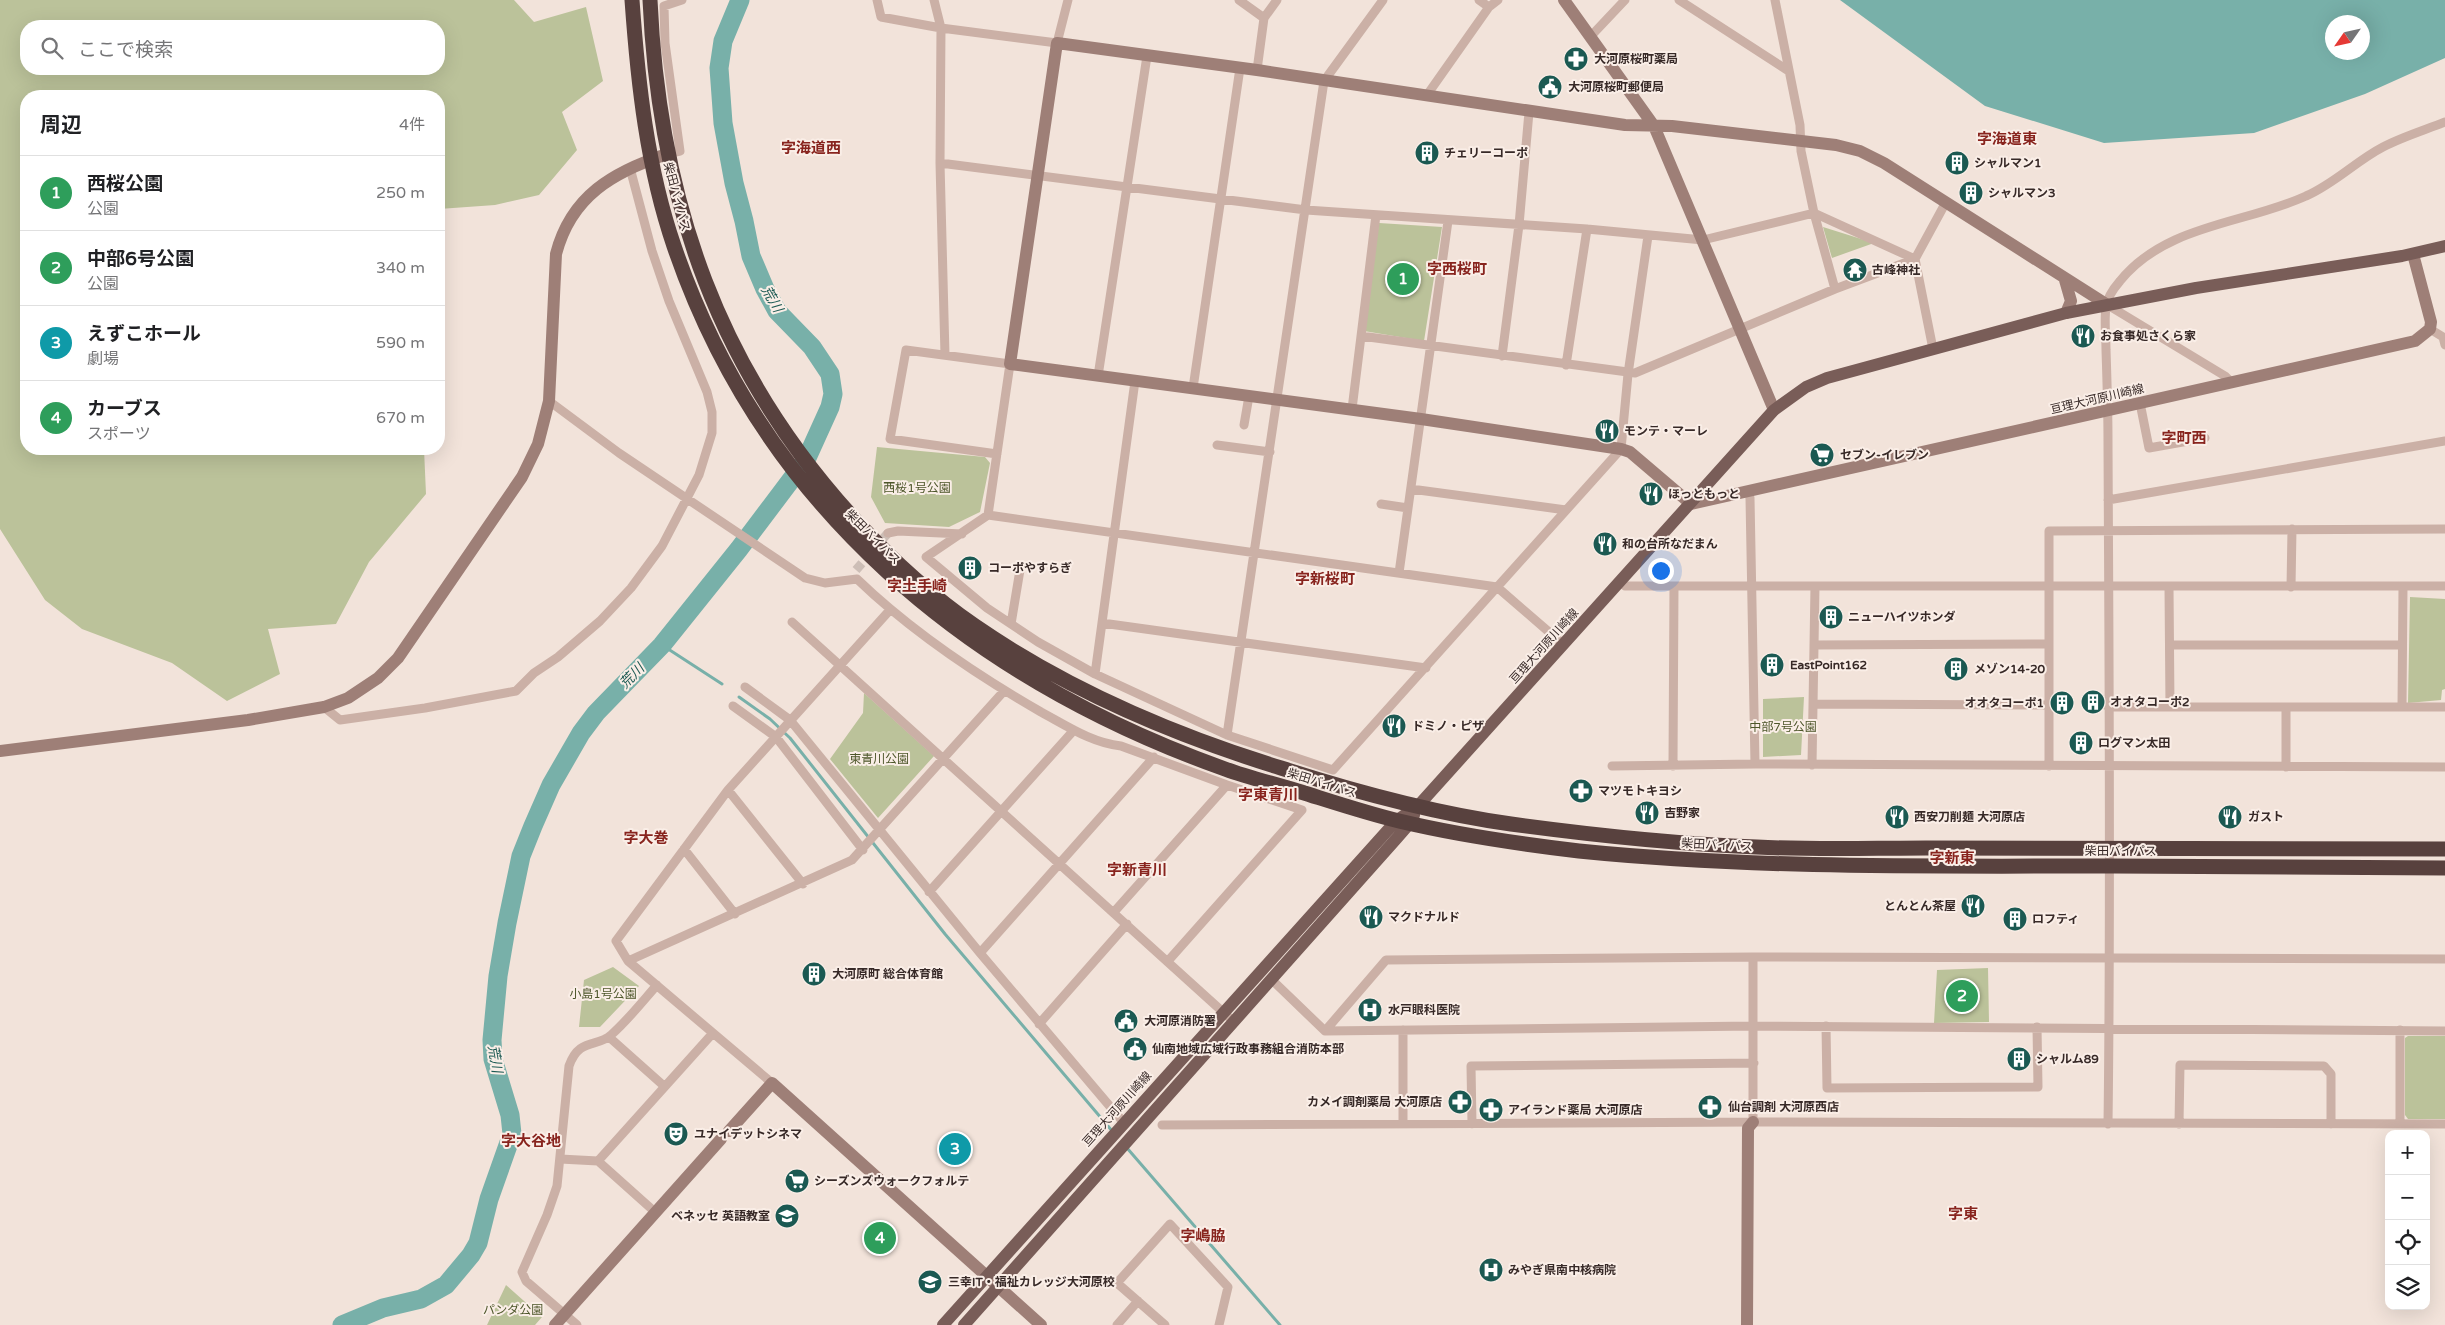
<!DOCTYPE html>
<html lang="ja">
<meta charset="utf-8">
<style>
body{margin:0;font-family:"Varela Round","Noto Sans JP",sans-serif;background:#f6f6f6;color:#202124}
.controls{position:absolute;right:15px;bottom:15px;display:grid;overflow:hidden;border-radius:10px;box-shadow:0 5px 20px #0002}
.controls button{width:45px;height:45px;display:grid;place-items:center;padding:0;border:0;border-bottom:1px solid #e0e0e0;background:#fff;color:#202124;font:25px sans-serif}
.compass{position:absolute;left:2325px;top:15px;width:45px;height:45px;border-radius:50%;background:#fff;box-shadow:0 5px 20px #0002;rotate:236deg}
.you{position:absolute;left:1660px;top:570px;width:18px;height:18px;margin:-12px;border:4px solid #fff;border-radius:50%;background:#1a73e8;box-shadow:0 0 0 8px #1a73e833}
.badge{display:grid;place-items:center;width:32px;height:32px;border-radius:50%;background:#1a73e8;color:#fff;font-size:16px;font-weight:700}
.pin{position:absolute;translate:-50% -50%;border:2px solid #fff;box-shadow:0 1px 5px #0006}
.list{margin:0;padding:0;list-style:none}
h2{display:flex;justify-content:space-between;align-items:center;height:65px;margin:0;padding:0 20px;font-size:21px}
h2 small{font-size:16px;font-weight:400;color:#757577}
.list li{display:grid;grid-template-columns:32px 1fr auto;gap:15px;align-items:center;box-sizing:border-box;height:75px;padding:0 20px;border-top:1px solid #e0e0e0}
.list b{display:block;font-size:19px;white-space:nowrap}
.list p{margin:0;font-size:16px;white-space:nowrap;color:#757577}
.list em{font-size:16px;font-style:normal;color:#757577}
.icon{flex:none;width:28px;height:28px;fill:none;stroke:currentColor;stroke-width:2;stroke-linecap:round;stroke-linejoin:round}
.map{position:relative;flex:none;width:2445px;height:1325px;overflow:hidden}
.search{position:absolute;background:#fff;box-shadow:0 5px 20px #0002;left:20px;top:20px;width:425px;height:55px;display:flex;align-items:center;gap:12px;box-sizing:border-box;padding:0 18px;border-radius:20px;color:#757577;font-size:19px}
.panel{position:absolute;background:#fff;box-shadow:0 5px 20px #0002;left:20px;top:90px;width:425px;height:365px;border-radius:20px}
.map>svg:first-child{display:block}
</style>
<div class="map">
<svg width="2445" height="1325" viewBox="0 0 2445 1325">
<rect width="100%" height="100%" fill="#f2e3da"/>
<path fill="#bbc29a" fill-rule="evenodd" d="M0,0h514l20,22 52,-15 17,74 -41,31 15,38 -38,45 -44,10 -56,4v-113h-413v353h398l2,45 -57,68 -33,62 -68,5 12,45 -53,27 -55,-38 -90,-34 -37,-29 -45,-71zM26,26h413v43h-413z
M1379,223l63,4 -18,114 -60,-10z
M1823,227l51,16 -42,15z
M877,447l108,10 5,6 -10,49 -31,15 -64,-4 -14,-26z
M2410,597l35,2v90l-3,1 -1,10 -33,3z
M864,693l70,63 -56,62 -48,-59 33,-46z
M1804,697l-3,58 -38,2v-58z
M613,967l26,19 -39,41h-21l5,-47z
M1988,968l1,54 -55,1 3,-53z
M2408,1036h37v83h-37l-3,-4v-77z
M506,1285l36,32 -7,8h-48z"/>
<path fill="#78b0a9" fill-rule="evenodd" d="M1840,0h605v58l-80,36 -111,39 -150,10 -119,-37zM2332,22h30v30h-30z"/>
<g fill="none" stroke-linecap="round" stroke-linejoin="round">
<path stroke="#78b0a9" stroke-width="3" d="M662,645l60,39
M739,697l31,22 20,19 155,196 168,198
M1127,1148l153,177
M353,1320l2,5"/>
<path stroke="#78b0a9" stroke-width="19" d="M342,1325l41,-17 38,-9 25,-14 25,-30 7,-12 11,-44 23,-65 -2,-19 -17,-56 -1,-19 6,-64 9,-53 14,-67 12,-30 18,-41 30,-52 15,-20 66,-68 77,-96 67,-89 24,-53 3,-13 -3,-20 -18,-27 -35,-36 -12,-22 -14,-33 -7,-35 -10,-38 -11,-60 -4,-55 4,-27 17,-41"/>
<path stroke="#cdbeb6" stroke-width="9" stroke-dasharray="9 4.5" stroke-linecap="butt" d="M856,570l32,-37"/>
<path stroke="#cbb0a6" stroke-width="9" d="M877,0l4,17 60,11 116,15 11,-43
M934,0l7,28 -1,135 5,192
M1239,0l25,18
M1479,0l10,7
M1679,0l108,70
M1775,0l25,125 1,26 13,62 21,76
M1591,36l34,-36
M1257,70l7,-52 13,-18
M1427,95l62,-88 9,-7
M667,154l13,-3 -15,-108 -1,-37 18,-6
M940,163l366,47 281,19 116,11 111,-27 101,46
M2106,304l119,72 6,6
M2430,329l13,8 2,8
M1361,336l274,37 200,-84 80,-30
M1933,349l-18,-90 31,-57
M1502,356l17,-131 10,-113
M1566,365l21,-136
M1098,376l49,-320
M1193,388l47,-320
M549,401l70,52 186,125 20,5 32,-4c55,53 118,95 184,133 26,14 51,31 80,34l106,39 75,25 -134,151
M2140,403l9,45 56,-10
M1352,409l24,-194
M1244,425l5,-29
M1217,445l53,7
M1411,489l155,21
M1748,491l2,7 5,266
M2108,500l337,-59
M1381,504l27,4
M988,515l22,-151 -104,-14 -16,89 107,15
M888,533l10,-2 64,3
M1399,573l49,-352
M1621,582l4,4h820
M2169,587l1,120
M2291,587l1,-58
M792,622l442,400
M1102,623l324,45
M1011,624l9,-54
M1564,645l-67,-58 -509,-72 -62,42 61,51 51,34 57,32 132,61 106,35 288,-321 7,-75 20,-138
M1814,645l235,-1
M2170,645h232
M1095,674l40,-293
M745,687l45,33 190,233 144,170
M1813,704l236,1
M733,706l43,31 87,113
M324,707l16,13 85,-12 91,-17 18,-18 24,-16 42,-36 31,-33 31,-42 37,-71 13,-42v-21l-5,-20 -38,-91 -17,-50 -22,-83
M2108,707h294l1,-120
M2402,707h43
M1227,735l97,-654 59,-81
M1812,765l3,-179
M1612,766l143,-2 690,3
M1673,766l1,-180
M2049,766v-235l396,-2
M2286,767v-60
M728,790l75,94
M684,849l51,65
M929,892l145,-162
M1114,912l113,-127
M980,953l174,-196
M1753,957v165
M628,961l224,-101 152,-169
M1272,980l53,51 429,-5 691,5
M1039,1024l88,-100
M1826,1026l1,62 211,-1 -1,-60
M1403,1030v94
M2400,1030v94
M1325,1031l61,-71 367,-3 692,2
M609,1037l55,49
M772,1083l-144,-122 -12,-20 112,-151 161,-179
M1472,1124l-1,-58 283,-3
M2108,1124c3,-228 1,-455 0,-683 0,-30 -1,-61 -2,-91 0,-14 -2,-29 0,-43 1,-9 8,-19 14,-26 46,-57 125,-57 186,-85 28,-12 50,-35 77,-49 19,-10 42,-17 62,-25
M2179,1124l1,-59 144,1 7,8v50
M1162,1125l591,-3 692,2
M560,1159l38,2 57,51
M598,1161l115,-128
M577,1325l-51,-44 -4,-9 25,-57 10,-29 12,-120c10,-29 28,-18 42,-31 17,-15 31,-33 46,-50
M1117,1325l21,-24
M1165,1325l-48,-42 53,-59 58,63 -9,38"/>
<path stroke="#9e7f77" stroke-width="12" d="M1564,0l90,126 120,284
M2065,280l6,21 -5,12
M2106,304l-222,-141 -24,-12 -24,-6 -164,-19 -47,-1 -368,-55 -200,-27 -47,321 411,55 200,30 9,3 61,52 724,-163 15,-12 1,-7 -18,-68
M0,751l248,-31 76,-13 24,-9 30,-20 20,-20 124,-181 16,-33 11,-43 7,-147c15,-58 57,-82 111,-100
M729,1131l43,-48 269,242
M555,1325l166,-186
M1747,1325l1,-197 5,-6"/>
<path stroke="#795d58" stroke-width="12" d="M943,1325l453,-504 22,-15 356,-396 32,-23 21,-9 239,-65 130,-25 206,-32 43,-10
M964,1325l433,-487 13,-15 4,-8"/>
<path stroke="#58413e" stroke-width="15" d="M632,0c6,84 15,167 42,246 89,262 296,432 551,523 24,9 51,15 76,23 32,10 65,21 98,29 59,14 121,23 180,30 178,18 357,15 535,15 111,0 221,2 331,2
M650,0c9,202 69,373 207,522 36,39 75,74 118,104 93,64 199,109 306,142 75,24 151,45 230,56 81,11 164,20 246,23 57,3 113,1 169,1 173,1 346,0 519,1"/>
</g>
<defs>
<symbol id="pharmacy-disc" viewBox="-11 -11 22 22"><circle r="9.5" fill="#1b5952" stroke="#faeee7"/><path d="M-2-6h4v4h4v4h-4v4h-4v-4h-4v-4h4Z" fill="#fff"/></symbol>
<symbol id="civic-disc" viewBox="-11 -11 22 22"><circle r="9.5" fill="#1b5952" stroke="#faeee7"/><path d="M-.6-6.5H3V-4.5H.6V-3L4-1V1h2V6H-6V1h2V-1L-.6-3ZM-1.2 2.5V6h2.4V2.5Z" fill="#fff"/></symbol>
<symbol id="building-disc" viewBox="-11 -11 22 22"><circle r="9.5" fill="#1b5952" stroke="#faeee7"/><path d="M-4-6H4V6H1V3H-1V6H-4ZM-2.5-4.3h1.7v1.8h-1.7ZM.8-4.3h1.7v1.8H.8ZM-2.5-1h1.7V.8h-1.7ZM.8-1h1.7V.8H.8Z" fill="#fff"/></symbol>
<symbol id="temple-disc" viewBox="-11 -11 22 22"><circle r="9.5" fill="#1b5952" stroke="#faeee7"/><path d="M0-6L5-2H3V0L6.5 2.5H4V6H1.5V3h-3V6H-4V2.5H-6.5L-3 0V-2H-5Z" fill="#fff"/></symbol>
<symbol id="restaurant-disc" viewBox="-11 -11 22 22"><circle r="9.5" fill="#1b5952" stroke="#faeee7"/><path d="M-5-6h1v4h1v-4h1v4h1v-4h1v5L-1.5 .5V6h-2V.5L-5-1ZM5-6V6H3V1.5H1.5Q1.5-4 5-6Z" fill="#fff"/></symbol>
<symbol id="supermarket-disc" viewBox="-11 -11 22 22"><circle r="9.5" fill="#1b5952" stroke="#faeee7"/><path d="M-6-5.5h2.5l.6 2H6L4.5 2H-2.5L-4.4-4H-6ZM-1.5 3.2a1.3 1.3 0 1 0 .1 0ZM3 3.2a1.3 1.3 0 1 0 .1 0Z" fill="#fff"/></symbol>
<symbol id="hospital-disc" viewBox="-11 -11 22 22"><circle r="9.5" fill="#1b5952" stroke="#faeee7"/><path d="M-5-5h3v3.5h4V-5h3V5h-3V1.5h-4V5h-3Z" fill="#fff"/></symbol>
<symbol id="theatre-disc" viewBox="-11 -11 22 22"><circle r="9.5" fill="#1b5952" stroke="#faeee7"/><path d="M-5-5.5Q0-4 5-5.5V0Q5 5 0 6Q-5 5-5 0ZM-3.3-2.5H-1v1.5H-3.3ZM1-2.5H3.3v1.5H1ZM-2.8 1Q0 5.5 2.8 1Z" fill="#fff"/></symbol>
<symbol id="school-disc" viewBox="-11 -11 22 22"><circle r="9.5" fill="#1b5952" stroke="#faeee7"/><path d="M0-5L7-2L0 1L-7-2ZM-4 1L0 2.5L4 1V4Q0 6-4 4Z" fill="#fff"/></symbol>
<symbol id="university-disc" viewBox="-11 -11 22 22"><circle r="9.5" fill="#1b5952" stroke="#faeee7"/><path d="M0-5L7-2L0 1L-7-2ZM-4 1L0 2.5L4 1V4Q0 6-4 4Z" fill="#fff"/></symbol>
</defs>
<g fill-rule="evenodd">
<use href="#pharmacy-disc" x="1562" y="45" width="28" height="28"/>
<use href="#civic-disc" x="1536" y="73" width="28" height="28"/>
<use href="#building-disc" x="1413" y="139" width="28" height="28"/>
<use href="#building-disc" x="1943" y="149" width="28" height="28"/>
<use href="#building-disc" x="1957" y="179" width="28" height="28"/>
<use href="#temple-disc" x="1841" y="256" width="28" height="28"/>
<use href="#restaurant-disc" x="2069" y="322" width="28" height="28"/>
<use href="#restaurant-disc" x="1593" y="417" width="28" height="28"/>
<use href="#supermarket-disc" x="1808" y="441" width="28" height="28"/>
<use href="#restaurant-disc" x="1637" y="480" width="28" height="28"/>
<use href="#restaurant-disc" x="1591" y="530" width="28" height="28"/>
<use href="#building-disc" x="956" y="554" width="28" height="28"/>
<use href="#building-disc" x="1817" y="603" width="28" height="28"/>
<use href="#building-disc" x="1758" y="651" width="28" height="28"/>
<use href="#building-disc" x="1942" y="655" width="28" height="28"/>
<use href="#building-disc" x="2079" y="688" width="28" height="28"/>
<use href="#building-disc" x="2048" y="689" width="28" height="28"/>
<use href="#restaurant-disc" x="1380" y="712" width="28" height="28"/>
<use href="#building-disc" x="2067" y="729" width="28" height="28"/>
<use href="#pharmacy-disc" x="1567" y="777" width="28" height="28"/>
<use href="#restaurant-disc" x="1633" y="799" width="28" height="28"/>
<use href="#restaurant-disc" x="1883" y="803" width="28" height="28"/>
<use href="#restaurant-disc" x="2216" y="803" width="28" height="28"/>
<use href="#restaurant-disc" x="1959" y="892" width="28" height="28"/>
<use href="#restaurant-disc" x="1357" y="903" width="28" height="28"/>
<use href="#building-disc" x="2001" y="905" width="28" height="28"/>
<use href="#building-disc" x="800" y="960" width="28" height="28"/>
<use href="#hospital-disc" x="1356" y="996" width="28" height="28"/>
<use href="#civic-disc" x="1112" y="1007" width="28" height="28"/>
<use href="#civic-disc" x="1121" y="1035" width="28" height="28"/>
<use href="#building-disc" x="2005" y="1045" width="28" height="28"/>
<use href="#pharmacy-disc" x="1446" y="1088" width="28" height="28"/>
<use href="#pharmacy-disc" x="1696" y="1093" width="28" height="28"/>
<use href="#pharmacy-disc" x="1477" y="1096" width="28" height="28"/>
<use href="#theatre-disc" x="662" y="1120" width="28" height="28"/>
<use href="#supermarket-disc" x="783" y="1167" width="28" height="28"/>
<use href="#school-disc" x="773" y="1202" width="28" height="28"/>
<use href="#hospital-disc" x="1477" y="1256" width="28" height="28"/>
<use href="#university-disc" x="916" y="1268" width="28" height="28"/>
</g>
<g text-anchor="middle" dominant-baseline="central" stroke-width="4" stroke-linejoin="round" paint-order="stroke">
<g font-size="12" font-weight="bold" fill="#372927" stroke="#faeee7" text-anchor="start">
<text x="1594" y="59">大河原桜町薬局</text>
<text x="1568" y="87">大河原桜町郵便局</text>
<text x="1444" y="153">チェリーコーポ</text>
<text x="1974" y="163">シャルマン1</text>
<text x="1988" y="193">シャルマン3</text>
<text x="1872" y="270">古峰神社</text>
<text x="2100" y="336">お食事処さくら家</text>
<text x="1624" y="431">モンテ・マーレ</text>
<text x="1840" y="455">セブン-イレブン</text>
<text x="1668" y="494">ほっともっと</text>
<text x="1622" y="544">和の台所なだまん</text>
<text x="988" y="568">コーポやすらぎ</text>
<text x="1848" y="617">ニューハイツホンダ</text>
<text x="1790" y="665">EastPoint162</text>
<text x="1974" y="669">メゾン14-20</text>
<text x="2110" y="702">オオタコーポ2</text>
<text x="2044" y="703" text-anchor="end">オオタコーポ1</text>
<text x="1412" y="726">ドミノ・ピザ</text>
<text x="2098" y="743">ログマン太田</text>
<text x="1598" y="791">マツモトキヨシ</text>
<text x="1664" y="813">吉野家</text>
<text x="1914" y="817">西安刀削麺 大河原店</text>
<text x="2248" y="817">ガスト</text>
<text x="1956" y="906" text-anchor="end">とんとん茶屋</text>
<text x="1388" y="917">マクドナルド</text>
<text x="2032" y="919">ロフティ</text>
<text x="832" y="974">大河原町 総合体育館</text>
<text x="1388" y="1010">水戸眼科医院</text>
<text x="1144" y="1021">大河原消防署</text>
<text x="1152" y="1049">仙南地域広域行政事務組合消防本部</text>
<text x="2036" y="1059">シャルム89</text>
<text x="1442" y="1102" text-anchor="end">カメイ調剤薬局 大河原店</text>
<text x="1728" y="1107">仙台調剤 大河原西店</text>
<text x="1508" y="1110">アイランド薬局 大河原店</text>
<text x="694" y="1134">ユナイデットシネマ</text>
<text x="814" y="1181">シーズンズウォークフォルテ</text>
<text x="770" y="1216" text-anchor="end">ベネッセ 英語教室</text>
<text x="1508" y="1270">みやぎ県南中核病院</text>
<text x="948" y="1282">三幸IT・福祉カレッジ大河原校</text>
</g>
<g font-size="12" fill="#372927" stroke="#faeee7">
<text transform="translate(677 197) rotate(75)">柴田バイパス</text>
<text transform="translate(2097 399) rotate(-13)">亘理大河原川崎線</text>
<text transform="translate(873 537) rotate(45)">柴田バイパス</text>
<text transform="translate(1544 646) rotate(-48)">亘理大河原川崎線</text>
<text transform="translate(1322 783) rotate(17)">柴田バイパス</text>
<text transform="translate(1717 845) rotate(3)">柴田バイパス</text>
<text x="2121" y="851">柴田バイパス</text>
<text transform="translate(1117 1109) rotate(-48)">亘理大河原川崎線</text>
</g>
<g font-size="12" fill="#4d562a" stroke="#faeee7">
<text x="917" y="488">西桜1号公園</text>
<text x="1783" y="727">中部7号公園</text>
<text x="879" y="759">東青川公園</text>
<text x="603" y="994">小島1号公園</text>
<text x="513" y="1310">パンダ公園</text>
</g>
<g font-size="14" font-style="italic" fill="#1b5952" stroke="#faeee7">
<text transform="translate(772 299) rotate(60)">荒川</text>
<text transform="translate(632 676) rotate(-46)">荒川</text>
<text transform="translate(495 1059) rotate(80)">荒川</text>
</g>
<g font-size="15" font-weight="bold" fill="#88241e" stroke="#faeee7">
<text x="2007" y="139">字海道東</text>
<text x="811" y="148">字海道西</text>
<text x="1457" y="269">字西桜町</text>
<text x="2184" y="438">字町西</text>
<text x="1325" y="579">字新桜町</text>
<text x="917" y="586">字土手崎</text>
<text x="1268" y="795">字東青川</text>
<text x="646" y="838">字大巻</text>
<text x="1952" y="858">字新東</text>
<text x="1137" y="870">字新青川</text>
<text x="531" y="1141">字大谷地</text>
<text x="1963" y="1214">字東</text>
<text x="1203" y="1236">字嶋脇</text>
</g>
</g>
</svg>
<div class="controls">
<button>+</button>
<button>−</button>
<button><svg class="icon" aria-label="locate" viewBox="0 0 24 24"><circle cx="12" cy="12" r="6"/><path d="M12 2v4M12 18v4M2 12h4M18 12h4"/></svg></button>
<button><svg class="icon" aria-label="layers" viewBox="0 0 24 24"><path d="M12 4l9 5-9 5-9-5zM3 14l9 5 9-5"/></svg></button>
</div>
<svg class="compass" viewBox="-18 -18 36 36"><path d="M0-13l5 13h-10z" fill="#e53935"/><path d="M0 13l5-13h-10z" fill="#757577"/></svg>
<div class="you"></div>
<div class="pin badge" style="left:1403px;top:279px;background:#2e9e5b">1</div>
<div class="pin badge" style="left:1962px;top:996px;background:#2e9e5b">2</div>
<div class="pin badge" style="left:955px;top:1149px;background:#0f9aa8">3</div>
<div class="pin badge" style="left:880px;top:1238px;background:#2e9e5b">4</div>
<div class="search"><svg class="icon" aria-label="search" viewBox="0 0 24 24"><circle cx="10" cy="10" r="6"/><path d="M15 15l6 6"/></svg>ここで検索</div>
<section class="panel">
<h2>周辺<small>4件</small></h2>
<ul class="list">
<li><span class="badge" style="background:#2e9e5b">1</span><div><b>西桜公園</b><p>公園</p></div><em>250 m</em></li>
<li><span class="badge" style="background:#2e9e5b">2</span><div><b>中部6号公園</b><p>公園</p></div><em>340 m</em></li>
<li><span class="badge" style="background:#0f9aa8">3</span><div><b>えずこホール</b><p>劇場</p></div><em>590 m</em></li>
<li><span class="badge" style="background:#2e9e5b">4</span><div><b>カーブス</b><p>スポーツ</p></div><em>670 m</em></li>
</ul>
</section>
</div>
